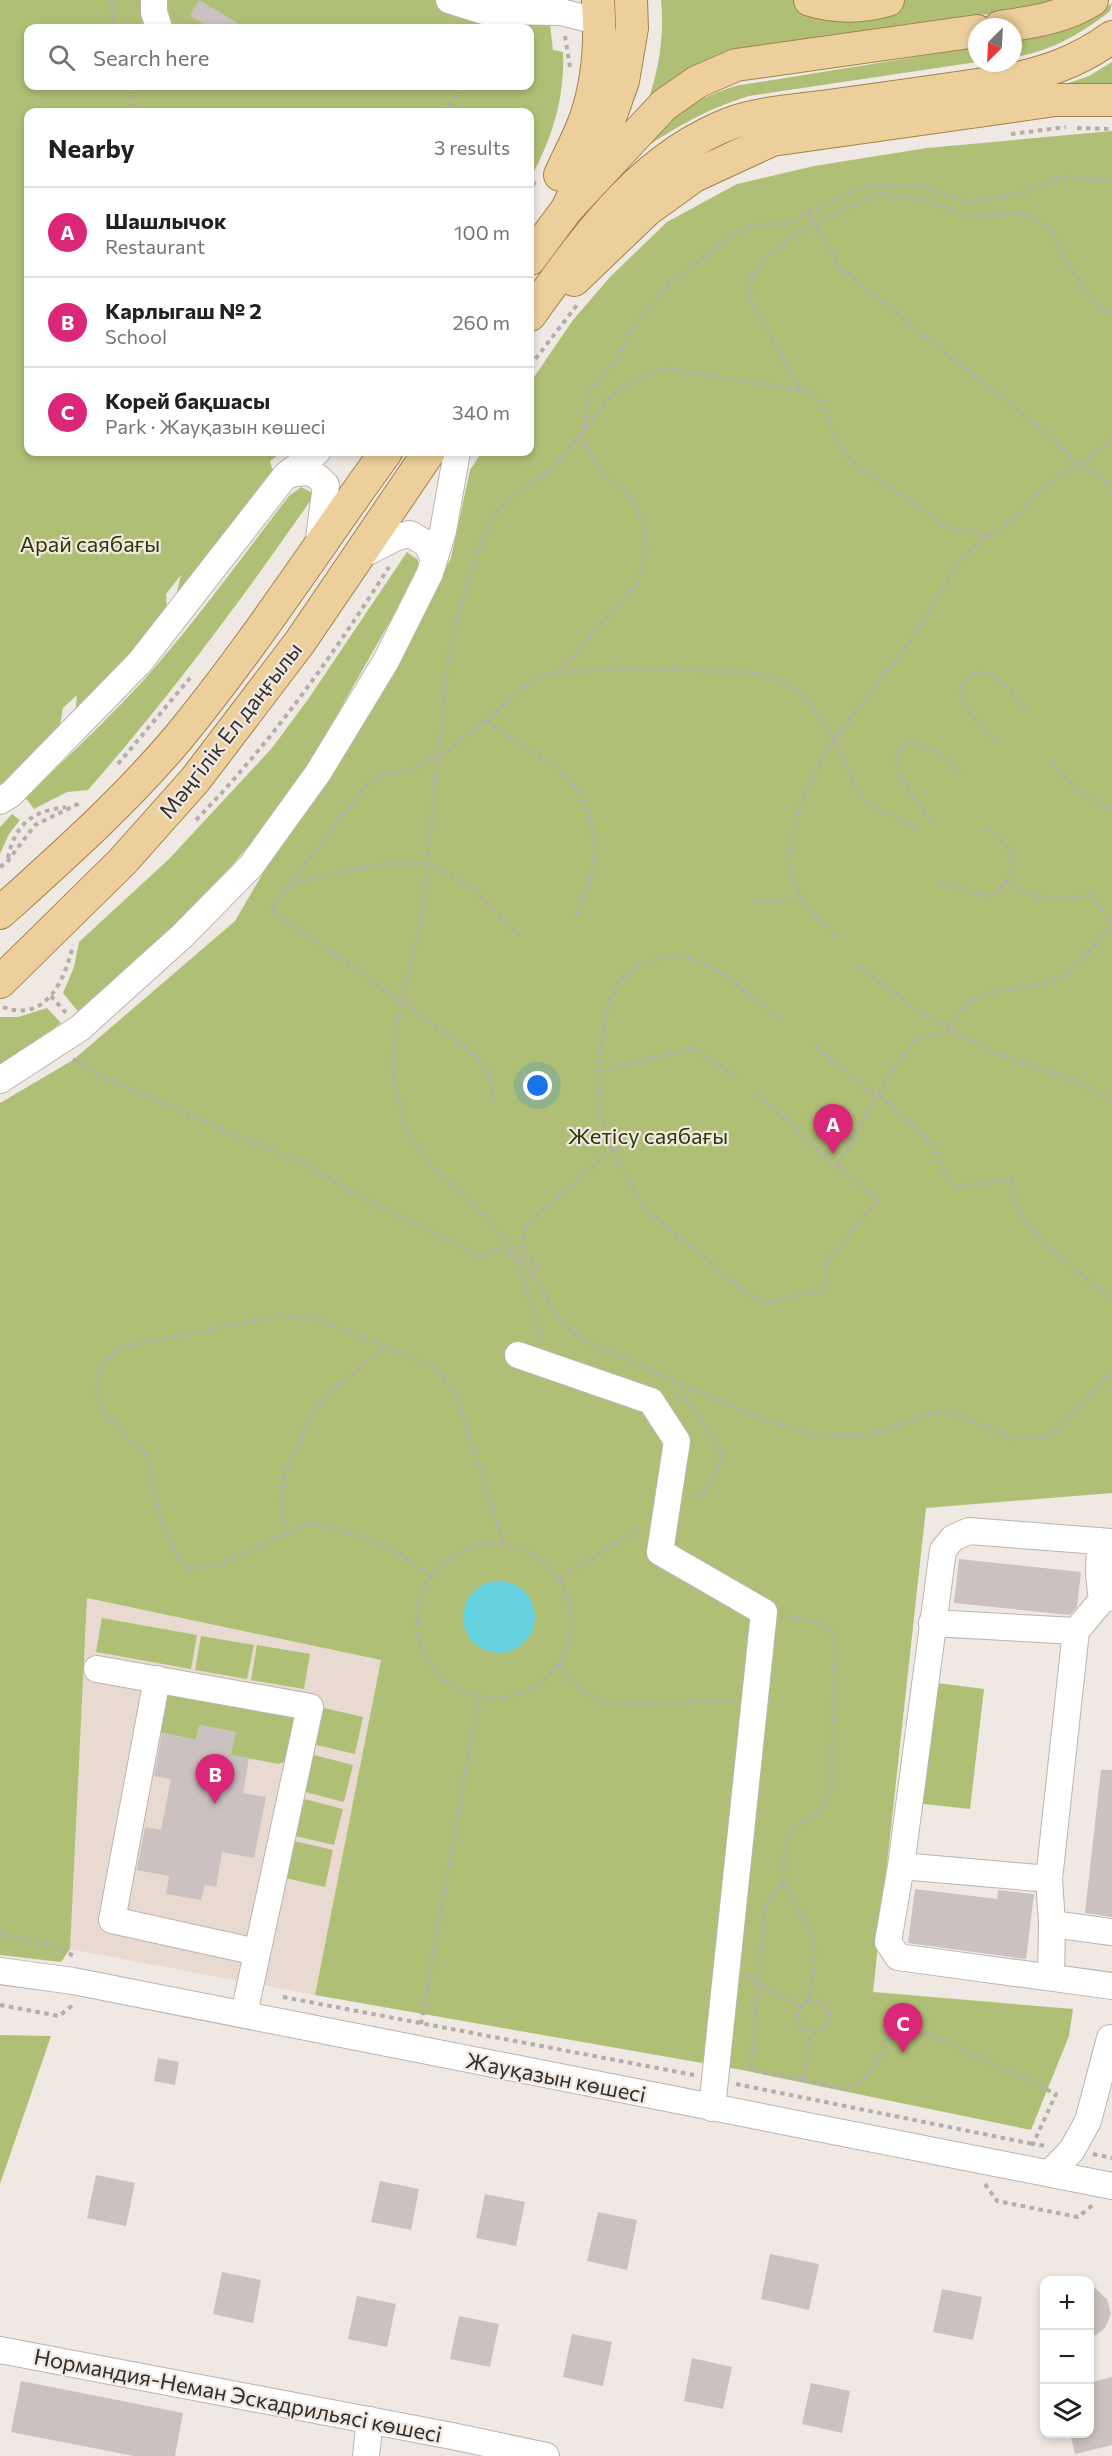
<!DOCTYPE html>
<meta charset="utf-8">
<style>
body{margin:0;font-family:Commissioner,sans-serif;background:#f2f2f2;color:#202124}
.controls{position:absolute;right:18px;bottom:18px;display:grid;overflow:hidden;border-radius:12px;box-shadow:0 3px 9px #0003}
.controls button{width:54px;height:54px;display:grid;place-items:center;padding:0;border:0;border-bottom:2px solid #e0e0e0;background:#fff;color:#202124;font:30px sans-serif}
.compass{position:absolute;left:968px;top:18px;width:54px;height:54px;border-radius:50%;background:#fff;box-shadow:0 3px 9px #0003;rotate:204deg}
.you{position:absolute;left:538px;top:1086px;width:21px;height:21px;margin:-15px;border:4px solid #fff;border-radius:50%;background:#1a73e8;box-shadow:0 0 0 9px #1a73e833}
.badge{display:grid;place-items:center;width:39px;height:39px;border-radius:50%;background:#db2777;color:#fff;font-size:20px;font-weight:700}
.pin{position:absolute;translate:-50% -50px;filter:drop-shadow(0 2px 3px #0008)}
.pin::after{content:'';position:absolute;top:32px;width:21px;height:18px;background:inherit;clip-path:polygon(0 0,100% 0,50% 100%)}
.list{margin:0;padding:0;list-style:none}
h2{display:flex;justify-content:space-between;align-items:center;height:78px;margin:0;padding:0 24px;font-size:26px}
h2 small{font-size:20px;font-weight:400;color:#757577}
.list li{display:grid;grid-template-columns:39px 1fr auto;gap:18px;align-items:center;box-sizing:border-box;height:90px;padding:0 24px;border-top:2px solid #e0e0e0}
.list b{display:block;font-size:22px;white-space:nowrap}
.list p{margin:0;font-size:20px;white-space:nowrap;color:#757577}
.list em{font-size:20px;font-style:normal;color:#757577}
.icon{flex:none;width:33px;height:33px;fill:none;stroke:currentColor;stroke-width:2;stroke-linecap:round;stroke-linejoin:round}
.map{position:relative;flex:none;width:1112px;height:2456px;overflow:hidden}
.search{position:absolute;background:#fff;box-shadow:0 3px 9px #0003;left:24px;top:24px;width:510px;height:66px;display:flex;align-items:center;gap:15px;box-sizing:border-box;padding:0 21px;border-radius:12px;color:#757577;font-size:22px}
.panel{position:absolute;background:#fff;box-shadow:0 3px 9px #0003;left:24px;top:108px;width:510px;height:348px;border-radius:12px}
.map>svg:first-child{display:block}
</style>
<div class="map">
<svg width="1112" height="2456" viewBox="0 0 1112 2456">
<rect width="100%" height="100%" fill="#efe8e3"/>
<path fill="#e9dad1" d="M87,1598l294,62 -66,335 -245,-46z"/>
<path fill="#afc076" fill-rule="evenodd" d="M0,0h547l6,50 10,2c2,46 -11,87 -33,127v-67h-502v340h254l-12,9 4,13 -98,121 5,-20 -15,19 1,19 -32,39 -60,63 2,-20 -14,13 -4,24 -59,54zM28,28h502v58h-502z
M661,0h393l-26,8 -304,45c-39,14 -54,23 -79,56 13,-34 20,-72 16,-109z
M1112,3l-2,8c-29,23 -60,41 -97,46v-16c34,-6 71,-17 99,-38z
M977,47v15l-228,34c-46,14 -75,33 -114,58 36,-35 51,-52 100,-68z
M1112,62v31l-87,5 64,-22z
M1112,131v1362l-186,15 -53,484 200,17 -4,27 -38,94 -289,-60 -427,-75 66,-335 -294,-62 -17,351 -9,13 -61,-7v-852l73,-43 162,-139 35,-60 67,-96 114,-207 19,-88 12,-18h48v-69l43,-63 37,-43 57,-55 70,-38 77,-18 113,-18z
M301,487l14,7c-72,104 -144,201 -227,296l-21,2 -33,17 -9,-12c40,-37 80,-75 117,-115 53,-59 99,-124 147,-186z
M407,552l11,8v12l-110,194 -43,60 -65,78 -120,110 -17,-21 11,-26 5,-25 90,-83 103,-111 37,-50z
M12,814l8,6 -11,14 -9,20v-27z
M47,1008l14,15 -61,45v-51h18z
M102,1618l95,17 -6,34 -95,-17z
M201,1636l53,9 -7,34 -52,-9z
M257,1645l53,9 -6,35 -53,-9z
M929,1682l55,7 -14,120 -55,-6z
M164,1689l133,30 -9,41 -9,4 -48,-9 4,-23 -36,-7 -3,15 -42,-9z
M324,1708l39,9 -8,37 -39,-9z
M314,1755l39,10 -9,37 -39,-10z
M304,1799l39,10 -9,36 -39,-9z
M294,1841l39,9 -8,37 -40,-9z
M0,2035l51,1 -51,148z"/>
<path fill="#66d1de" d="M463 1617a36 36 0 1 1 72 0a36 36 0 1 1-72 0Z"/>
<path fill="#cbc1c1" d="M199,0l47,28h-35l-21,-12z
M959,1559l122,13 -4,35 -7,8 -116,-12z
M199,1725l37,7 -5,23 18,3 -6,35 23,4 -12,61 -32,-6 -6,35 -11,-2 -4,15 -35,-6 3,-18 -32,-6 8,-43 16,3 10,-51 -17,-3 8,-43 34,7z
M1101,1770h11v147l-27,-4z
M915,1889l82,10 1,-9 36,4 -8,65 -118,-16z
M158,2058l21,4 -4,23 -21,-4z
M96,2175l39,8 -9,43 -39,-8z
M380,2181l39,8 -8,41 -40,-8z
M485,2194l40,8 -9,44 -40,-8z
M598,2212l39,8 -10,50 -40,-9z
M770,2254l49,10 -10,46 -48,-11z
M222,2272l39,8 -8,43 -40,-9z
M1089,2283l18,16 4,15 -6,14 -16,12z
M942,2289l40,8 -9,43 -40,-8z
M357,2296l39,8 -9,43 -39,-8z
M459,2316l40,8 -9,43 -40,-8z
M572,2334l40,8 -9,44 -40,-9z
M692,2358l40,9 -9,42 -39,-8z
M1112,2377v68l-37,9 -5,-21h19v-50z
M21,2381l162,32 -8,43h-41l-123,-24z
M811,2383l39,8 -8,42 -40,-9z"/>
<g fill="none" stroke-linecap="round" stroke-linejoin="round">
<defs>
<path id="minor" d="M154,0v12l5,16
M449,0l35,11 77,1 39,10
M286,475c20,-4 26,-6 40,10l-8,61
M357,557l40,-20 13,-3 17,10 7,16 9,-29 14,-79
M0,801l11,-7 129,-132 146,-187 31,-23
M0,1080l80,-52 102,-92 69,-70 67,-93 68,-112 44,-88 4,-13
M518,1355l133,46 26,40 -17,111 104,60 -52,496
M1100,1541l-1,34 3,25
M1112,1597l-10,3 -26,31 -27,248 3,45 60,8
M932,1623l144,8
M97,1669l213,38 -66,307
M157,1679l-45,241 145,32
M901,1866l42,-316 10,-12 16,-7 143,11
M1049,1879l-148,-13 -13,76 10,15 214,29
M0,1971l73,10 1039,205
M1051,1977l1,-53
M1050,2173l22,-23 16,-29 22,-83
M0,2350l452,86 94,20
M366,2456l4,-36"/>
<path id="major" d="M810,0c27,8 51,8 78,0
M1000,27c32,-5 64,-9 92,-27
M560,175c8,-18 18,-36 25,-55 13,-37 16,-81 13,-120
M567,209l97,-104 33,-23 39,-17 241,-34
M530,259l37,-50 40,-83 16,-45 9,-53 -1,-28
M574,280l73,-70 47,-34 78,-36 283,-40h57
M530,315c55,-76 111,-159 204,-193 29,-10 64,-12 94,-16 59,-8 117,-16 176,-25 40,-8 74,-19 108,-44
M0,913c62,-56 124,-111 178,-175 75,-91 139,-191 208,-286
M0,982l122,-120 73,-82 105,-138 129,-190"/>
</defs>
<use href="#minor" stroke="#bbb4af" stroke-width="28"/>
<use href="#major" stroke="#a28249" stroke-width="34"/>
<path stroke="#b4aeaa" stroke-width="4" stroke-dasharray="4.5 4.5" stroke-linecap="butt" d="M112,0l2,28
M565,36l5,31
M127,86l7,21 4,5
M442,112l11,-12 7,-14
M1077,128l35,1
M1011,134l55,-7
M530,194l5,-14
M808,212l31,55 214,172 25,26 34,-26
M530,366l47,-61
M800,388l-50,-88 2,-25 13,-16 32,-26 47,-24 36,-15 43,6 42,15 61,-1 24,13 16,34 27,41 19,12
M989,535l-42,-7 -54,-39 -41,-26 -14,-20 -17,-42 -10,-9 -143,-23 -16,3 -20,10 -21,14 -55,69 -59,45 -14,27 -23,70 -12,53 -27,264 -20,78 -8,48v21l10,52 15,25 22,27 45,40 48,60 27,45 23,20 151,68 50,18 30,9 52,1 73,-25 25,6 51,22 29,-2 14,-8 54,-58
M558,672l79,-88 10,-33 -3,-28 -16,-30 -27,-21 -19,-32 7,-49 30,-34 14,-30 37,-46 64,-46 17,-9 37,-3 74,-37h59l47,17 56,-11 35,-15 53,4
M486,720c26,19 55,34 79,56 10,8 15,18 20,30 19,45 7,72 -11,114
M995,740c-13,-13 -52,-49 -24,-64 5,-3 13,-4 18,-2 15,6 27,25 37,36
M1052,761c21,27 30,34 60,49
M118,764l72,-86
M196,820c76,-78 135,-162 193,-253
M931,820c-9,-12 -35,-43 -35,-57 0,-10 6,-15 12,-21 23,3 43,16 54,37
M8,858c7,-34 24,-47 58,-51
M0,867l7,-5 28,-37 47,-23
M941,882l39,13 17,-1c25,-34 20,-46 -15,-67
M292,883c40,-8 106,-29 145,-15 33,12 58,44 82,67
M752,901l52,-1
M835,935c-19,-21 -47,-44 -45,-76 1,-32 14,-66 29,-94 27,-48 67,-87 97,-133 18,-28 34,-61 59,-86 6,-6 14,-11 22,-13l64,-60c26,-12 30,-2 51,14
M857,966c38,26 80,59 120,78 44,22 94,28 135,58
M51,996l15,17
M3,1007c43,16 62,-27 70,-62
M815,1046l56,47 7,1 54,49 18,40
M73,1059l24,16 207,89 58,33 119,60 23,-10 14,17 24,75
M600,1071l93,-23 43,29
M756,1093l79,71 43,35 -51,63 -3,28 -56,12 -18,-6 -106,-88 -26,-45 -18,-50v-59l8,-51 13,-24 16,-12 25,-10 24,-1 38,18 57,46
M494,1102l-5,-31 -17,-19 -202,-143 96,-123 19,-12 24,-3 39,-21 29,-22 52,-45 16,-9 64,-5 124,2 32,4 23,9 18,14 29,42 21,49 9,12 14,9 41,19
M838,1165l40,-71 38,-56 34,-7c19,-60 76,-30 114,-56 17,-11 34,-36 48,-51l-21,-29c-42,6 -48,5 -86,-12
M957,1186l54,-6c2,9 3,19 7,27 16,36 64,67 94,92
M539,1269l-17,-21 5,-23 86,-77
M675,1396l14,5 34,55 -14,32 -18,11
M286,1533l-5,-31 3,-24 26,-61 22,-27 54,-43
M417 1621a77 77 0 1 1 154 0a77 77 0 1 1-154 0Z
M430,1577c-32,-32 -78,-43 -119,-55l-91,43 -32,3 -11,-13 -16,-35 -14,-64 -40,-38 -11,-24 5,-27 18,-19 163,-33 37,4 117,49 20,27 48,149
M559,1578l81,-49
M786,1616l31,6 16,10 2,19 -4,139 -10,22 -28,16 -9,24 -1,30 23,41 10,24 -7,54
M558,1664l23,26 30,15 122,-4
M783,1882l-18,24 -14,164 53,10 7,-48
M0,1934l51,11 25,12
M746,1976l54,31
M283,1997l411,78
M797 2016a16 16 0 1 1 32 0a16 16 0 1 1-32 0Z
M0,2005l59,11 15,-12
M421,2024l58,-328
M804,2080c11,2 32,9 42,8 26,-3 43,-49 52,-69l158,75 -23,50 12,2
M736,2084l297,60
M1093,2154l19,4
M985,2184l12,17 81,16 16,-13"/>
<use href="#minor" stroke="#fff" stroke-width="26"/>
<use href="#major" stroke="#eccf9b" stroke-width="32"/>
</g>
<g text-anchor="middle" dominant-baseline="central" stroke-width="4.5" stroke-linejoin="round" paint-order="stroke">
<g font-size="22" fill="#2f3900" stroke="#efe8e3">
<text x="90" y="543">Арай саябағы</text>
<text x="648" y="1135">Жетісу саябағы</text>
</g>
<g font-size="22" fill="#312e2c" stroke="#efe8e3">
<text transform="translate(230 730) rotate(-52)">Мәңгілік Ел даңғылы</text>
<text transform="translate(556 2077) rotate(11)">Жауқазын көшесі</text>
<text transform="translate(238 2395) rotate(11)">Нормандия-Неман Эскадрильясі көшесі</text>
</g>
</g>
</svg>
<div class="controls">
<button>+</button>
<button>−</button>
<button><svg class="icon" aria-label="layers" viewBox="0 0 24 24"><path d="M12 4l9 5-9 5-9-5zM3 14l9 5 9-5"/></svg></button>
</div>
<svg class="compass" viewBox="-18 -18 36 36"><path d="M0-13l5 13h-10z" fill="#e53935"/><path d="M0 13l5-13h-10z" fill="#757577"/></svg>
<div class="you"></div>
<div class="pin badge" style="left:833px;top:1154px">A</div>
<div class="pin badge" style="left:215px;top:1804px">B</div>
<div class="pin badge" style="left:903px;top:2053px">C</div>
<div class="search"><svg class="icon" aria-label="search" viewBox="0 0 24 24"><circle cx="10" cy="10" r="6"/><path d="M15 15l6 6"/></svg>Search here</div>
<section class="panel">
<h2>Nearby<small>3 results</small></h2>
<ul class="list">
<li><span class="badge">A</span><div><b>Шашлычок</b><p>Restaurant</p></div><em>100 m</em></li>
<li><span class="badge">B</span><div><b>Карлыгаш № 2</b><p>School</p></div><em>260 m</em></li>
<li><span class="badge">C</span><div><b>Корей бақшасы</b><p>Park · Жауқазын көшесі</p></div><em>340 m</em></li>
</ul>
</section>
</div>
